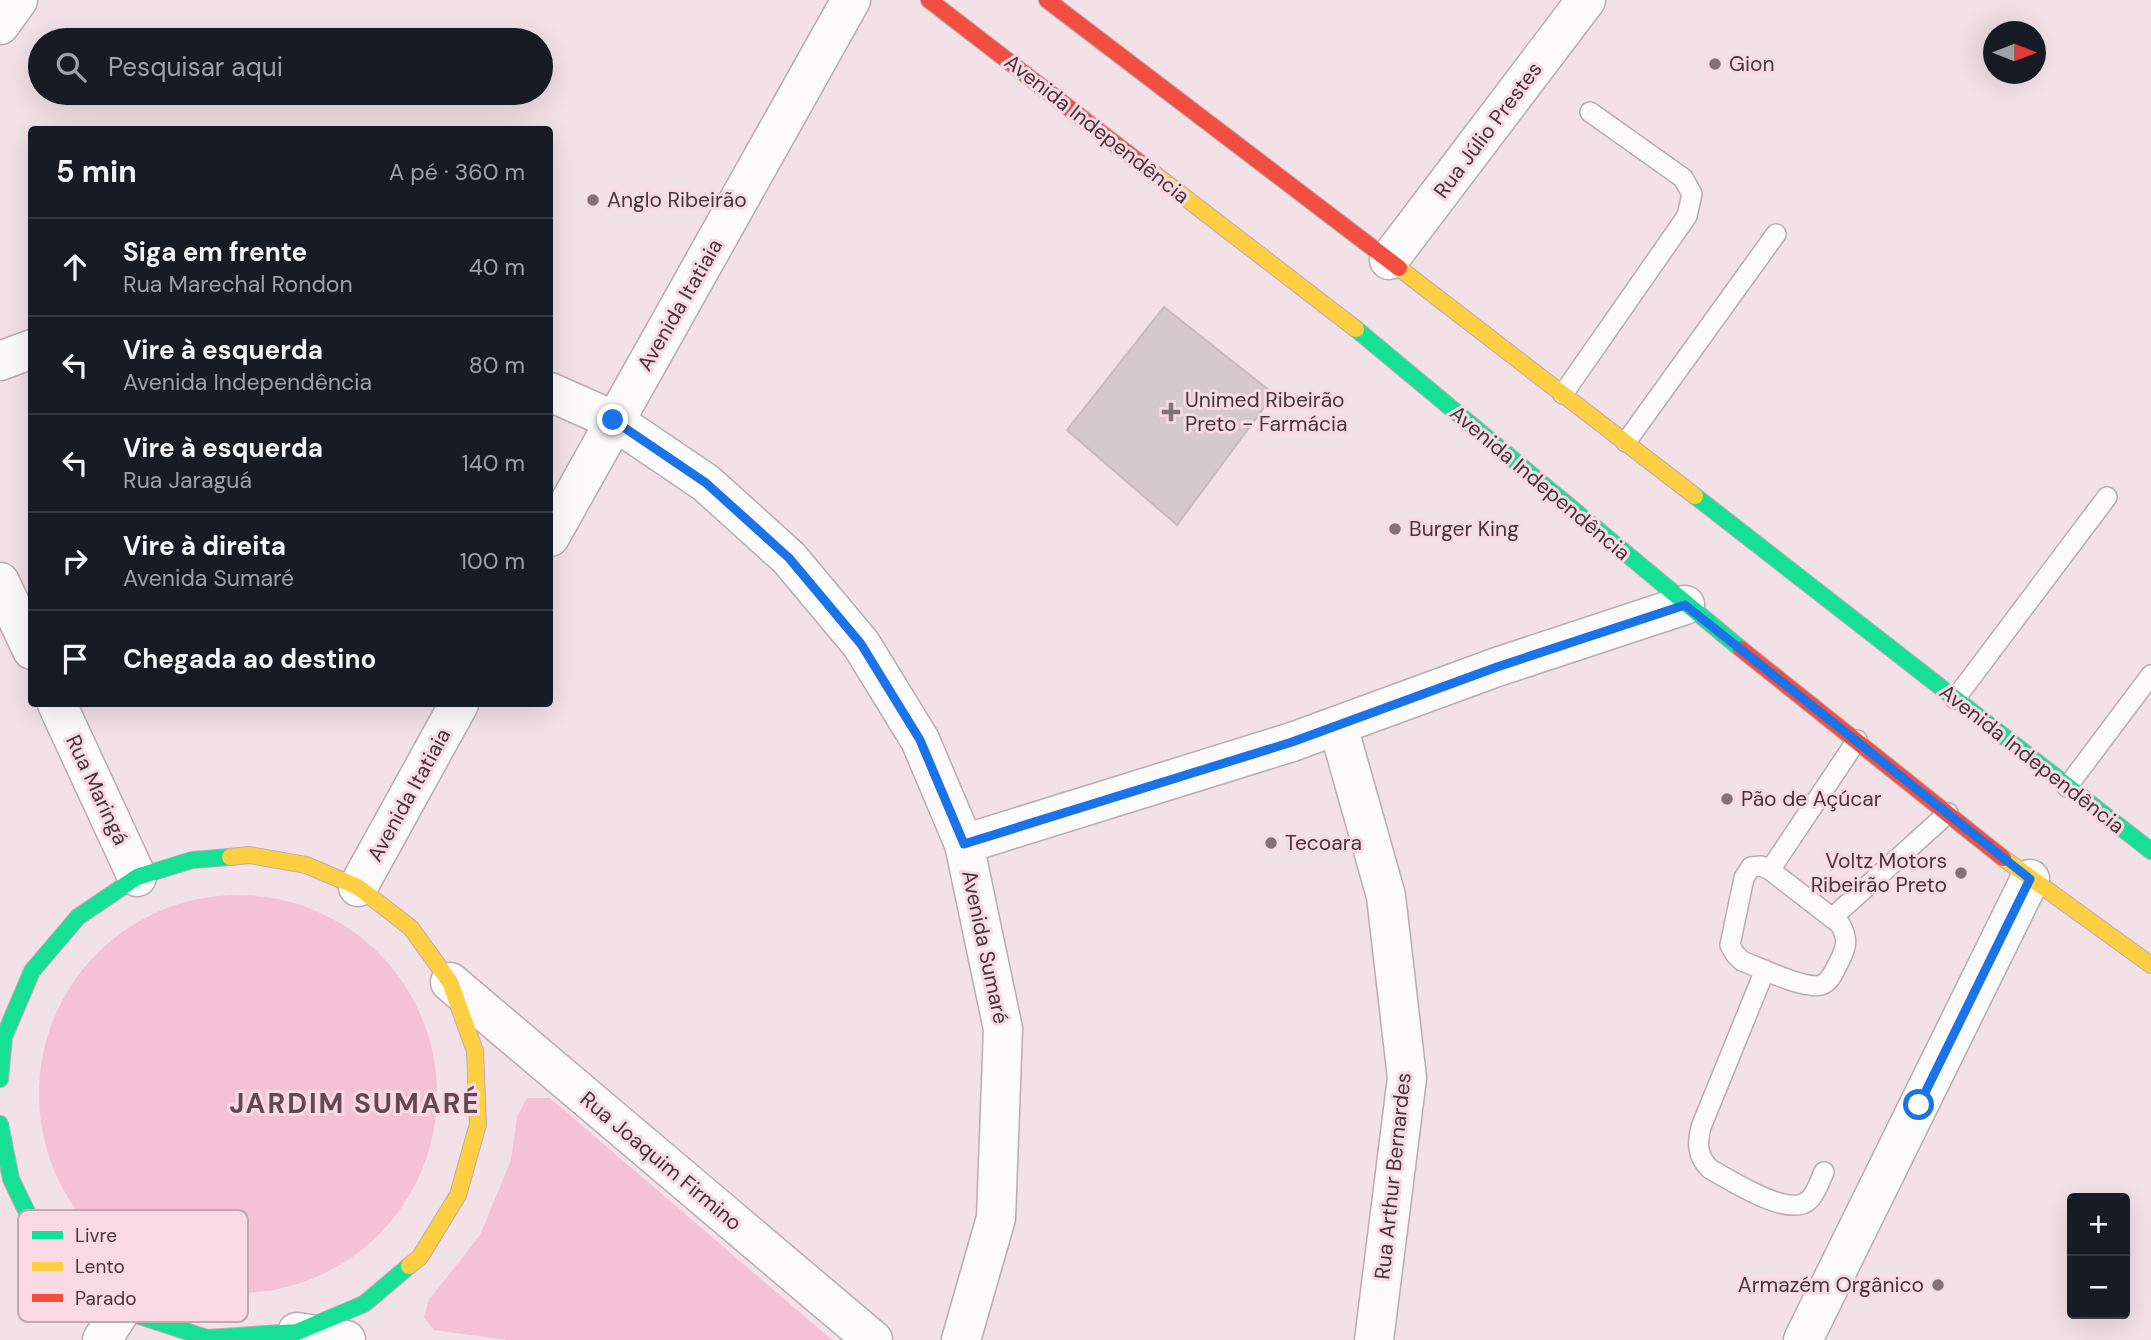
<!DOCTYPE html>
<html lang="pt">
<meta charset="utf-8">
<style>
body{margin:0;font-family:"DM Sans",sans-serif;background:#20242c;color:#f1f3f6}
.controls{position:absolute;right:21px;bottom:21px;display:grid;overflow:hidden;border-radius:7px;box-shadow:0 7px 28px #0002}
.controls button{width:63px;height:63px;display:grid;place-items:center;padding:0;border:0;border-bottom:2px solid #363941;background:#171b24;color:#f1f3f6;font:35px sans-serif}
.compass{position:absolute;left:1983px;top:21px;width:63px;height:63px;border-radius:50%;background:#171b24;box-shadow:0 7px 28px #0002;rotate:90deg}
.stop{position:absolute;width:21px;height:21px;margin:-16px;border:5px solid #1a73e8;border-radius:50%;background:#fff}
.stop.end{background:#1a73e8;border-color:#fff;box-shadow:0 2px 7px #0008}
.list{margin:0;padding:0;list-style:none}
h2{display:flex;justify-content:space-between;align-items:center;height:91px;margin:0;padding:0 28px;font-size:30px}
h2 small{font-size:23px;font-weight:400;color:#9ea1a6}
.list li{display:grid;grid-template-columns:46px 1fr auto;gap:21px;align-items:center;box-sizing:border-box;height:98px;padding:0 28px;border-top:2px solid #363941}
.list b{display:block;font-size:26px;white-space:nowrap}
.list p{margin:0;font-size:23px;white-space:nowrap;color:#9ea1a6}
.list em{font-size:23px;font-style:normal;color:#9ea1a6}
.icon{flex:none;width:38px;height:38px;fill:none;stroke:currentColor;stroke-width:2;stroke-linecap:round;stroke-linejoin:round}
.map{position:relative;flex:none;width:2151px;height:1340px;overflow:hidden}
.search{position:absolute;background:#171b24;box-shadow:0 7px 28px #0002;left:28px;top:28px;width:525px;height:77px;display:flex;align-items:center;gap:18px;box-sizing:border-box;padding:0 24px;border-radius:38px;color:#9ea1a6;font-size:26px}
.panel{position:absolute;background:#171b24;box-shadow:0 7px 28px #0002;left:28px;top:126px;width:525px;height:581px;border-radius:7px}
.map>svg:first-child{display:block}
</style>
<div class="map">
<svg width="2151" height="1340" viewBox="0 0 2151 1340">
<rect width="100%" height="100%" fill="#f2e1e7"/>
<path fill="#f4c2d4" d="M39 1094a199 199 0 1 1 398 0a199 199 0 1 1-398 0Z
M527,1098h23l282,242h-325l-73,-10 -10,-13 5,-17 51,-65 31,-75 6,-43z"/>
<path fill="#d6c9ce" stroke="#c7b9be" stroke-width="2" d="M1164,307l110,87 -97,131 -110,-95z"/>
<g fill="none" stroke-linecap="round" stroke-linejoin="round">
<defs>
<path id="lane" d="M1563,394l124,-178 5,-22 -9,-16 -93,-66
M1626,442l150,-208
M1955,699l152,-202
M2067,787l84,-112
M1761,866l9,4 70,54c8,14 7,22 0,36 -5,9 -9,22 -19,25 -17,5 -62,-18 -79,-24l-7,-7 -5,-9 14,-67 7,-11z
M1770,870l87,-130
M1832,918l116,-105
M1765,970l-64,157c-4,17 -4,29 9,42 21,11 79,50 99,31 7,-6 11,-20 15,-28"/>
<path id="street" d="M0,25l18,-25
M1389,260l197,-260
M0,361l32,-12
M550,392l63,28 93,63 83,75 72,86 59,96 44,104 39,185 -7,189 -35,122
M550,537l301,-537
M0,582l32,68
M57,704l80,173
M1338,726l48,170 21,182 -33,262
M964,844l328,-102 205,-75 188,-62
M358,887l101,-183
M450,982l423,358
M297,1332l49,8
M102,1340l19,-30
M1803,1340l227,-461"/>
<path id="fast" d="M1356,329l385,320
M1695,496l456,355
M0,1079l4,-42 28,-66 46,-54 59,-40 55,-17 38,-3
M0,1124l11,55 25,52 38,44 47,35 86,28 90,-6 67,-28 45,-38"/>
<path id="slow" d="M1148,169l208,160
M1399,268l296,228
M230,857l19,-2 57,10 52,22 53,41 39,54 25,69 3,73 -20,71 -38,62 -11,9
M2003,858l148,107"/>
<path id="jam" d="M929,0l219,169
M1047,0l352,268
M1741,649l262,209"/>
</defs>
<use href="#lane" stroke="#b9acb1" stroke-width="22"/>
<use href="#street" stroke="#b9acb1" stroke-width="41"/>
<use href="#fast" stroke="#b9acb1" stroke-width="18"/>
<use href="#slow" stroke="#b9acb1" stroke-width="18"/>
<use href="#jam" stroke="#b9acb1" stroke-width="18"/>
<use href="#lane" stroke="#fdfafb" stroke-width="19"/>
<use href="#street" stroke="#fdfafb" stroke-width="38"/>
<use href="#fast" stroke="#16e098" stroke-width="16"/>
<use href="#slow" stroke="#ffcf43" stroke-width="16"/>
<use href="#jam" stroke="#f24e42" stroke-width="16"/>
</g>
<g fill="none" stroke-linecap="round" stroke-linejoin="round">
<path stroke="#1a73e8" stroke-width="9" d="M613,420l93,63 83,75 72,86 59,96 44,104 328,-102 205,-75 188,-62 345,274 -111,226"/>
</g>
<g fill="#807277" stroke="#f9dae4" stroke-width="2.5">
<circle cx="1715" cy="64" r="7"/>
<circle cx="593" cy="200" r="7"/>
<path d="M1167.5 401.5h7v7h7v7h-7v7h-7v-7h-7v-7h7z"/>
<circle cx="1395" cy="529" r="7"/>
<circle cx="1727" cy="799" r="7"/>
<circle cx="1271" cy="843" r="7"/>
<circle cx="1961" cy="873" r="7"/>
<circle cx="1938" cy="1285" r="7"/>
</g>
<g text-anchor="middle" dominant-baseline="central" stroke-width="6" stroke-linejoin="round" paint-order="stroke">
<g font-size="21" fill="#43373b" stroke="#f9dae4" text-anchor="start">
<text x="1729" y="64">Gion</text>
<text x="607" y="200">Anglo Ribeirão</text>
<text x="1185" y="400">Unimed Ribeirão<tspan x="1185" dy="24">Preto - Farmácia</tspan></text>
<text x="1409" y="529">Burger King</text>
<text x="1741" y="799">Pão de Açúcar</text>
<text x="1285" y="843">Tecoara</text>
<text x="1947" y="861" text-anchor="end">Voltz Motors<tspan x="1947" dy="24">Ribeirão Preto</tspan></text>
<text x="1924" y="1285" text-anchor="end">Armazém Orgânico</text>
</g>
<g font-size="21" fill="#43373b" stroke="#f9dae4">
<text transform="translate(1097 129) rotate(38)">Avenida Independência</text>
<text transform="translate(1488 130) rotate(-53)">Rua Júlio Prestes</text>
<text transform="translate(680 305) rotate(-60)">Avenida Itatiaia</text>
<text transform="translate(1540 483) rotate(40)">Avenida Independência</text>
<text transform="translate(2032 759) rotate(38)">Avenida Independência</text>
<text transform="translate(97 790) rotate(65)">Rua Maringá</text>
<text transform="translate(409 795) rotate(-61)">Avenida Itatiaia</text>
<text transform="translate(985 947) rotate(78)">Avenida Sumaré</text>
<text transform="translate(661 1161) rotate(40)">Rua Joaquim Firmino</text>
<text transform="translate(1393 1176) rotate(-84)">Rua Arthur Bernardes</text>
</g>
<g font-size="28" font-weight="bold" letter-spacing="2" fill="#624951" stroke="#f9dae4">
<text x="355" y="1103">JARDIM SUMARÉ</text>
</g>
</g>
<rect x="18" y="1210" width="230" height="112" rx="10" fill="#f9dae4" stroke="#c2a9b1" stroke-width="2"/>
<rect x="32" y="1231" width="31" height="8" fill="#16e098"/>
<rect x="32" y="1262" width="31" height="9" fill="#ffcf43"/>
<rect x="32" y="1294" width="31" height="8" fill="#f24e42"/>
<g font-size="19" fill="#43373b">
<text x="75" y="1242">Livre</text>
<text x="75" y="1273">Lento</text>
<text x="75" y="1305">Parado</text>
</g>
</svg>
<div class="controls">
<button>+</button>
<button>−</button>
</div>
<svg class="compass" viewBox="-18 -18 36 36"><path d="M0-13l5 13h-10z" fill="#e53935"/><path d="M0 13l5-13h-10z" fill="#9ea1a6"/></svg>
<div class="stop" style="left:1919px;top:1105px"></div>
<div class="stop end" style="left:613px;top:420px"></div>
<div class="search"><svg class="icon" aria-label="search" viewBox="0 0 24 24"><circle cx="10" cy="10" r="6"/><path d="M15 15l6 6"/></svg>Pesquisar aqui</div>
<section class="panel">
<h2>5 min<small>A pé · 360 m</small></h2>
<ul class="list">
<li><svg class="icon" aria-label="ahead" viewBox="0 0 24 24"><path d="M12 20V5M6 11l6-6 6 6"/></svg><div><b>Siga em frente</b><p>Rua Marechal Rondon</p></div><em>40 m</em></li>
<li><svg class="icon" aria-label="left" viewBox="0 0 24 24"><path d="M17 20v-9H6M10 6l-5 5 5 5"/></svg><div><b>Vire à esquerda</b><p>Avenida Independência</p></div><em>80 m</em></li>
<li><svg class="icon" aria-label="left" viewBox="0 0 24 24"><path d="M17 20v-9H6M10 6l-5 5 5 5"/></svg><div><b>Vire à esquerda</b><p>Rua Jaraguá</p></div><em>140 m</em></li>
<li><svg class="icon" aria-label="right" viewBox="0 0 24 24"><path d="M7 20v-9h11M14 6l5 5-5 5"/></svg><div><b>Vire à direita</b><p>Avenida Sumaré</p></div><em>100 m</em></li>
<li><svg class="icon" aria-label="arrive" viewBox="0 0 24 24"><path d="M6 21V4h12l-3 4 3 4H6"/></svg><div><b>Chegada ao destino</b></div></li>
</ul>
</section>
</div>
